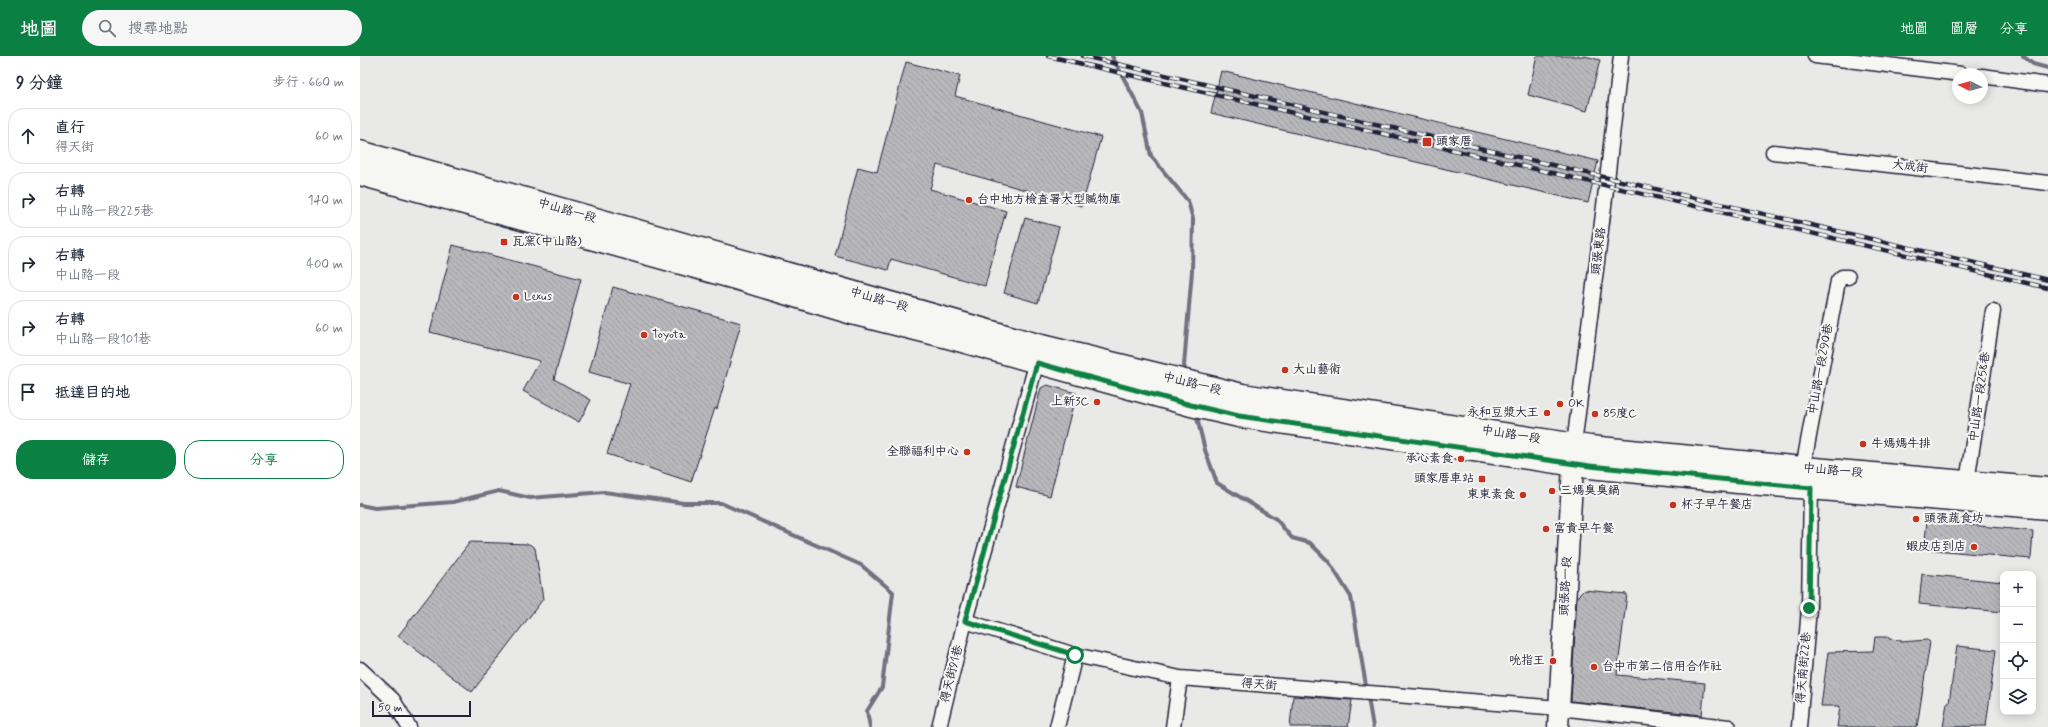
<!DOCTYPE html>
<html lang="zh-TW">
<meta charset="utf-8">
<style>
body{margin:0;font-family:Mynerve,"LXGW WenKai TC",sans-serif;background:#f6f6f7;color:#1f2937}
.controls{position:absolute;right:12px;bottom:12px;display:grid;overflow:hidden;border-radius:8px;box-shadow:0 2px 10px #0003}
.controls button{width:36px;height:36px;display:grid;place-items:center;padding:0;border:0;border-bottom:1px solid #e0e1e3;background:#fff;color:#1f2937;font:20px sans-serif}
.compass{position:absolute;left:1592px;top:12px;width:36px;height:36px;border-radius:50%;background:#fff;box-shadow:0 2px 10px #0003;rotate:276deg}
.scale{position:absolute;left:12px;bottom:10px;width:99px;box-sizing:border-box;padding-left:4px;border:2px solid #22223b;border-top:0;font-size:11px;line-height:14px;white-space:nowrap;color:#22223b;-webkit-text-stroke:3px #f6f6f2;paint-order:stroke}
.stop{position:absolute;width:12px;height:12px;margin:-9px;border:3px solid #0b8043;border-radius:50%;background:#fff}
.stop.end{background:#0b8043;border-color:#fff;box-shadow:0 1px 4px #0008}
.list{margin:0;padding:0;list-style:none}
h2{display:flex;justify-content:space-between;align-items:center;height:52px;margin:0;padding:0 16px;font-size:17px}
h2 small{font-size:13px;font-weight:400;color:#747a83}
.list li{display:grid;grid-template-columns:26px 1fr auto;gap:12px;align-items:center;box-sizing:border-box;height:56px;margin:0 8px 8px;padding:0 8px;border:1px solid #e0e1e3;border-radius:16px}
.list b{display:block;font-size:15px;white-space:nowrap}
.list p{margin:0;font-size:13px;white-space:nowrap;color:#747a83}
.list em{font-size:13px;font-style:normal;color:#747a83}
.actions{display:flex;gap:8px;padding:12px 16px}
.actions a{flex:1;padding:9px 0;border:1px solid #0b8043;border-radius:16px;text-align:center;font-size:14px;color:#0b8043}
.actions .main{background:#0b8043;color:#fff}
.icon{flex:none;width:22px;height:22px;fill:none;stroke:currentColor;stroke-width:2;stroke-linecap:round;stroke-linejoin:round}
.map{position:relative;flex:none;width:1688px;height:671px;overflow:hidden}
header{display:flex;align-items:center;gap:24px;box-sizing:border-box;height:56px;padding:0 20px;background:#0b8043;color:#fff}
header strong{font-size:19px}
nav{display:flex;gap:22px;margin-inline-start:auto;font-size:14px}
.search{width:280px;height:36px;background:#f6f6f7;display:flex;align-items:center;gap:10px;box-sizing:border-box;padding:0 14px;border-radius:22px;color:#747a83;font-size:15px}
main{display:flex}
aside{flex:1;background:#fff}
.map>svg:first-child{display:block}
</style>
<header>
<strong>地圖</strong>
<div class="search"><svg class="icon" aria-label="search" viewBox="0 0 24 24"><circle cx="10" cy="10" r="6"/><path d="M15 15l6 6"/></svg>搜尋地點</div>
<nav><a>地圖</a><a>圖層</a><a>分享</a></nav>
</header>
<main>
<aside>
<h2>9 分鐘<small>步行 · 660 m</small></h2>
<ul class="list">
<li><svg class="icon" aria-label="ahead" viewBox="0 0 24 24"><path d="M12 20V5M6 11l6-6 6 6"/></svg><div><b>直行</b><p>得天街</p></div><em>60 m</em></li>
<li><svg class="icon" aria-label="right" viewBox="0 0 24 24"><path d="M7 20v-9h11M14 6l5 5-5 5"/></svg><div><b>右轉</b><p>中山路一段225巷</p></div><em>140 m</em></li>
<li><svg class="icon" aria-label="right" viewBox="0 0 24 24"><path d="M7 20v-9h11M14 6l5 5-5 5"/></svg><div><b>右轉</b><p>中山路一段</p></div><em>400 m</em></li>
<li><svg class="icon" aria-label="right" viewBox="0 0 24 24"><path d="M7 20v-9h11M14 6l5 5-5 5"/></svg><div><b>右轉</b><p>中山路一段101巷</p></div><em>60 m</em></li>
<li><svg class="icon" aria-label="arrive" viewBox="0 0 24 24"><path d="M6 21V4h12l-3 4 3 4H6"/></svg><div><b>抵達目的地</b></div></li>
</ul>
<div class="actions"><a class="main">儲存</a><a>分享</a></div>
</aside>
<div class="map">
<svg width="1688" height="671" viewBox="0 0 1688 671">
<defs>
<pattern id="building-back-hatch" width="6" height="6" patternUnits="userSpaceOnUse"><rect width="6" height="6" fill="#b8b8bc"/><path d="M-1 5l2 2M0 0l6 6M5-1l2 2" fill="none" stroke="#9e9ea2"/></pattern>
</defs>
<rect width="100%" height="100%" fill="#e9e9e7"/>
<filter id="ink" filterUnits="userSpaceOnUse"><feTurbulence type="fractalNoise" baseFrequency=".025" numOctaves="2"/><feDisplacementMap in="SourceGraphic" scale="8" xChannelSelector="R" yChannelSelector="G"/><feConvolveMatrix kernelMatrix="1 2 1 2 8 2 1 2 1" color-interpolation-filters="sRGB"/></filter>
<g filter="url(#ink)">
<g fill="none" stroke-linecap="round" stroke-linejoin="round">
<path stroke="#71717f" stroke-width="4" d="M752,0l30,57 9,43 37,45 5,18 -1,52 -8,94 2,9
M1663,0l10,8 15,4
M836,358l9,36 12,33 59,36 16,19 18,5 19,19 22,35 22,130
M0,449l15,3 78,-6 46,-11 31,7 74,-6 80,11h37l140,62 32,27 -11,95 -15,24 3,16"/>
</g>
<path fill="url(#building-back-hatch)" stroke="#22223b" d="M1177,0h48l15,4 -13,51 -59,-16z
M546,6l54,14 -5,20 146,41 -19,69 -145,-41 -7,24 76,22 -21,75 -94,-27 -3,11 -53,-14 23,-89 19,5z
M861,15l377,90 -10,42 -377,-90z
M665,162l34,9 -21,76 -34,-10z
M93,189l128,34 -27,100 37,21 -12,22 -56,-31 17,-30 -110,-29z
M253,231l128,36 -24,86 -2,-1 -24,74 -84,-28 23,-70 -41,-12z
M687,329l29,8 -26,103 -34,-9 25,-99z
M1567,465l106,10 -2,28 -107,-10z
M110,486l59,2 6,4 8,51 -71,93 -74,-56z
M1562,518l81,8v30l-84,-8z
M1224,534l43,4 -10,81 88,8 -3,32 -131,-14 6,-104z
M1515,581h14v2l12,1v2l26,-2 3,2 -13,85h-80l3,-21h-19l7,-54 45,-1z
M1597,590l39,4 -10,76 -43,1 4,-24h2z
M933,640l59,4 -4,27h-58z"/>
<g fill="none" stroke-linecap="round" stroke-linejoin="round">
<defs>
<path id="street" d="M1455,0l146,18
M1622,20l66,9
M1413,96l275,31
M1214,389l31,-247 16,-142
M1443,412l35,-187 4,-4h6
M1607,426l26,-171
M605,565l110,34 105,23 379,30 170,19
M0,613l33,31 16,27
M579,671l26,-106 74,-267
M697,671l18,-72
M813,671l7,-49
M1439,671l10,-119 2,-120"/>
<path id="secondary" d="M1198,671l16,-279"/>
<path id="primary" d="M0,96l681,194 201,49 348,52 213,21 245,21
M0,118l375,104 117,35 92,23 247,69 48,11 351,51 148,15 310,26"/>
</defs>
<use href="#street" stroke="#22223b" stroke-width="17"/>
<use href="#secondary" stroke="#22223b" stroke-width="23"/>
<use href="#primary" stroke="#22223b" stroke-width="25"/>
<use href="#street" stroke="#f6f6f2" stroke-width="14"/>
<use href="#secondary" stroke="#f6f6f2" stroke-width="20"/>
<use href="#primary" stroke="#f6f6f2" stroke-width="22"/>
<defs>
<path id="rail" d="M688,0l1000,232
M723,0l965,224"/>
</defs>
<use href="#rail" stroke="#22223b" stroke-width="4.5"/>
<use href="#rail" stroke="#f6f6f2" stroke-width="3" stroke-dasharray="9" stroke-linecap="butt"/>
</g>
</g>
<g fill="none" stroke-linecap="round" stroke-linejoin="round" filter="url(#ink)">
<path stroke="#0b8043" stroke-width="5" d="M715,599l-110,-34 72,-258 154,42 48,11 351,50 221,22 -2,120"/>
</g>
<g fill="#c8321e" stroke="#f6f6f2" stroke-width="1.5">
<rect x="1062" y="81" width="10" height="10" rx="2"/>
<circle cx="609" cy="144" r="4"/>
<rect x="140" y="182" width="8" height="8" rx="2"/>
<circle cx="156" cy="241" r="4"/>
<circle cx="284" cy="279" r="4"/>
<circle cx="925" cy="314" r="4"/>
<circle cx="737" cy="346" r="4"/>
<circle cx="1200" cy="348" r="4"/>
<circle cx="1187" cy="357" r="4"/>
<circle cx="1235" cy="358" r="4"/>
<circle cx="1503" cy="388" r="4"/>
<circle cx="607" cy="396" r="4"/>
<circle cx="1101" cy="403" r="4"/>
<rect x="1118" y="419" width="8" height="8" rx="2"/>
<circle cx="1192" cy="435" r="4"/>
<circle cx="1163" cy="439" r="4"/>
<circle cx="1313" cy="449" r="4"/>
<circle cx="1556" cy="463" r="4"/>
<circle cx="1186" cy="473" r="4"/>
<circle cx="1614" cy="491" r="4"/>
<circle cx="1193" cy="605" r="4"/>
<circle cx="1234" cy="611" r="4"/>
</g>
<g text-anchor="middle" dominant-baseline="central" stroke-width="4" stroke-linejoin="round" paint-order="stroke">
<g font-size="12" fill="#22223b" stroke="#f6f6f2" text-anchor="start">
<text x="1076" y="86">頭家厝</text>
<text x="617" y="144">台中地方檢查署大型贓物庫</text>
<text x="152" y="186">瓦窯(中山路)</text>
<text x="164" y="241">Lexus</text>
<text x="292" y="279">Toyota</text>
<text x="933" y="314">大山藝術</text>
<text x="729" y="346" text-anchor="end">上新3C</text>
<text x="1208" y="348">OK</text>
<text x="1179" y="357" text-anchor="end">永和豆漿大王</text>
<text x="1243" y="358">85度C</text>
<text x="1511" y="388">牛媽媽牛排</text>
<text x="599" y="396" text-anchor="end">全聯福利中心</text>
<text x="1093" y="403" text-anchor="end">承心素食</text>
<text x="1114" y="423" text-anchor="end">頭家厝車站</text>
<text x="1200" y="435">三媽臭臭鍋</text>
<text x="1155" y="439" text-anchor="end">東東素食</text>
<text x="1321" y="449">杯子早午餐店</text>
<text x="1564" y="463">頭張蔬食坊</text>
<text x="1194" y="473">富貴早午餐</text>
<text x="1606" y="491" text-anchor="end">蝦皮店到店</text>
<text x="1185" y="605" text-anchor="end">吮指王</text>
<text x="1242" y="611">台中市第二信用合作社</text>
</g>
<g font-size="12" fill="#22223b" stroke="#f6f6f2">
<text transform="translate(1550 111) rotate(7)">大成街</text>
<text transform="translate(207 155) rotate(16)">中山路一段</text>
<text transform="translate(1239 195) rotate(-83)">頭張東路</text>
<text transform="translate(519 244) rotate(16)">中山路一段</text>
<text transform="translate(1461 313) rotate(-80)">中山路一段290巷</text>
<text transform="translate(832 328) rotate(14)">中山路一段</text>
<text transform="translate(1620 341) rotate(-82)">中山路一段258巷</text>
<text transform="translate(1151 379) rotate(9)">中山路一段</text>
<text transform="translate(1473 415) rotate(5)">中山路一段</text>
<text transform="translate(1206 530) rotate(-87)">頭張路一段</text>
<text transform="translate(1444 612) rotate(-85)">得天南街22巷</text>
<text transform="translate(592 618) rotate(-76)">得天街91巷</text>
<text transform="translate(899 629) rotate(5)">得天街</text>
</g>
</g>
</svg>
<div class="controls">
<button>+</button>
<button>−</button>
<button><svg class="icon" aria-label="locate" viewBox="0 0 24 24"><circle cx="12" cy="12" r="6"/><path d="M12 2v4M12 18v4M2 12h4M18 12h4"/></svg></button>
<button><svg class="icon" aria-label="layers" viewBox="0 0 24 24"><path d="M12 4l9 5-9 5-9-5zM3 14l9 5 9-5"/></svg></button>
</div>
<svg class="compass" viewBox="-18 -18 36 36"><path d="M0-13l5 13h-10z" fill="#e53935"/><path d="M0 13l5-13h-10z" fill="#747a83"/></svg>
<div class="scale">50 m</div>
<div class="stop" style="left:715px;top:599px"></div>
<div class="stop end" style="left:1449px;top:552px"></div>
</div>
</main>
